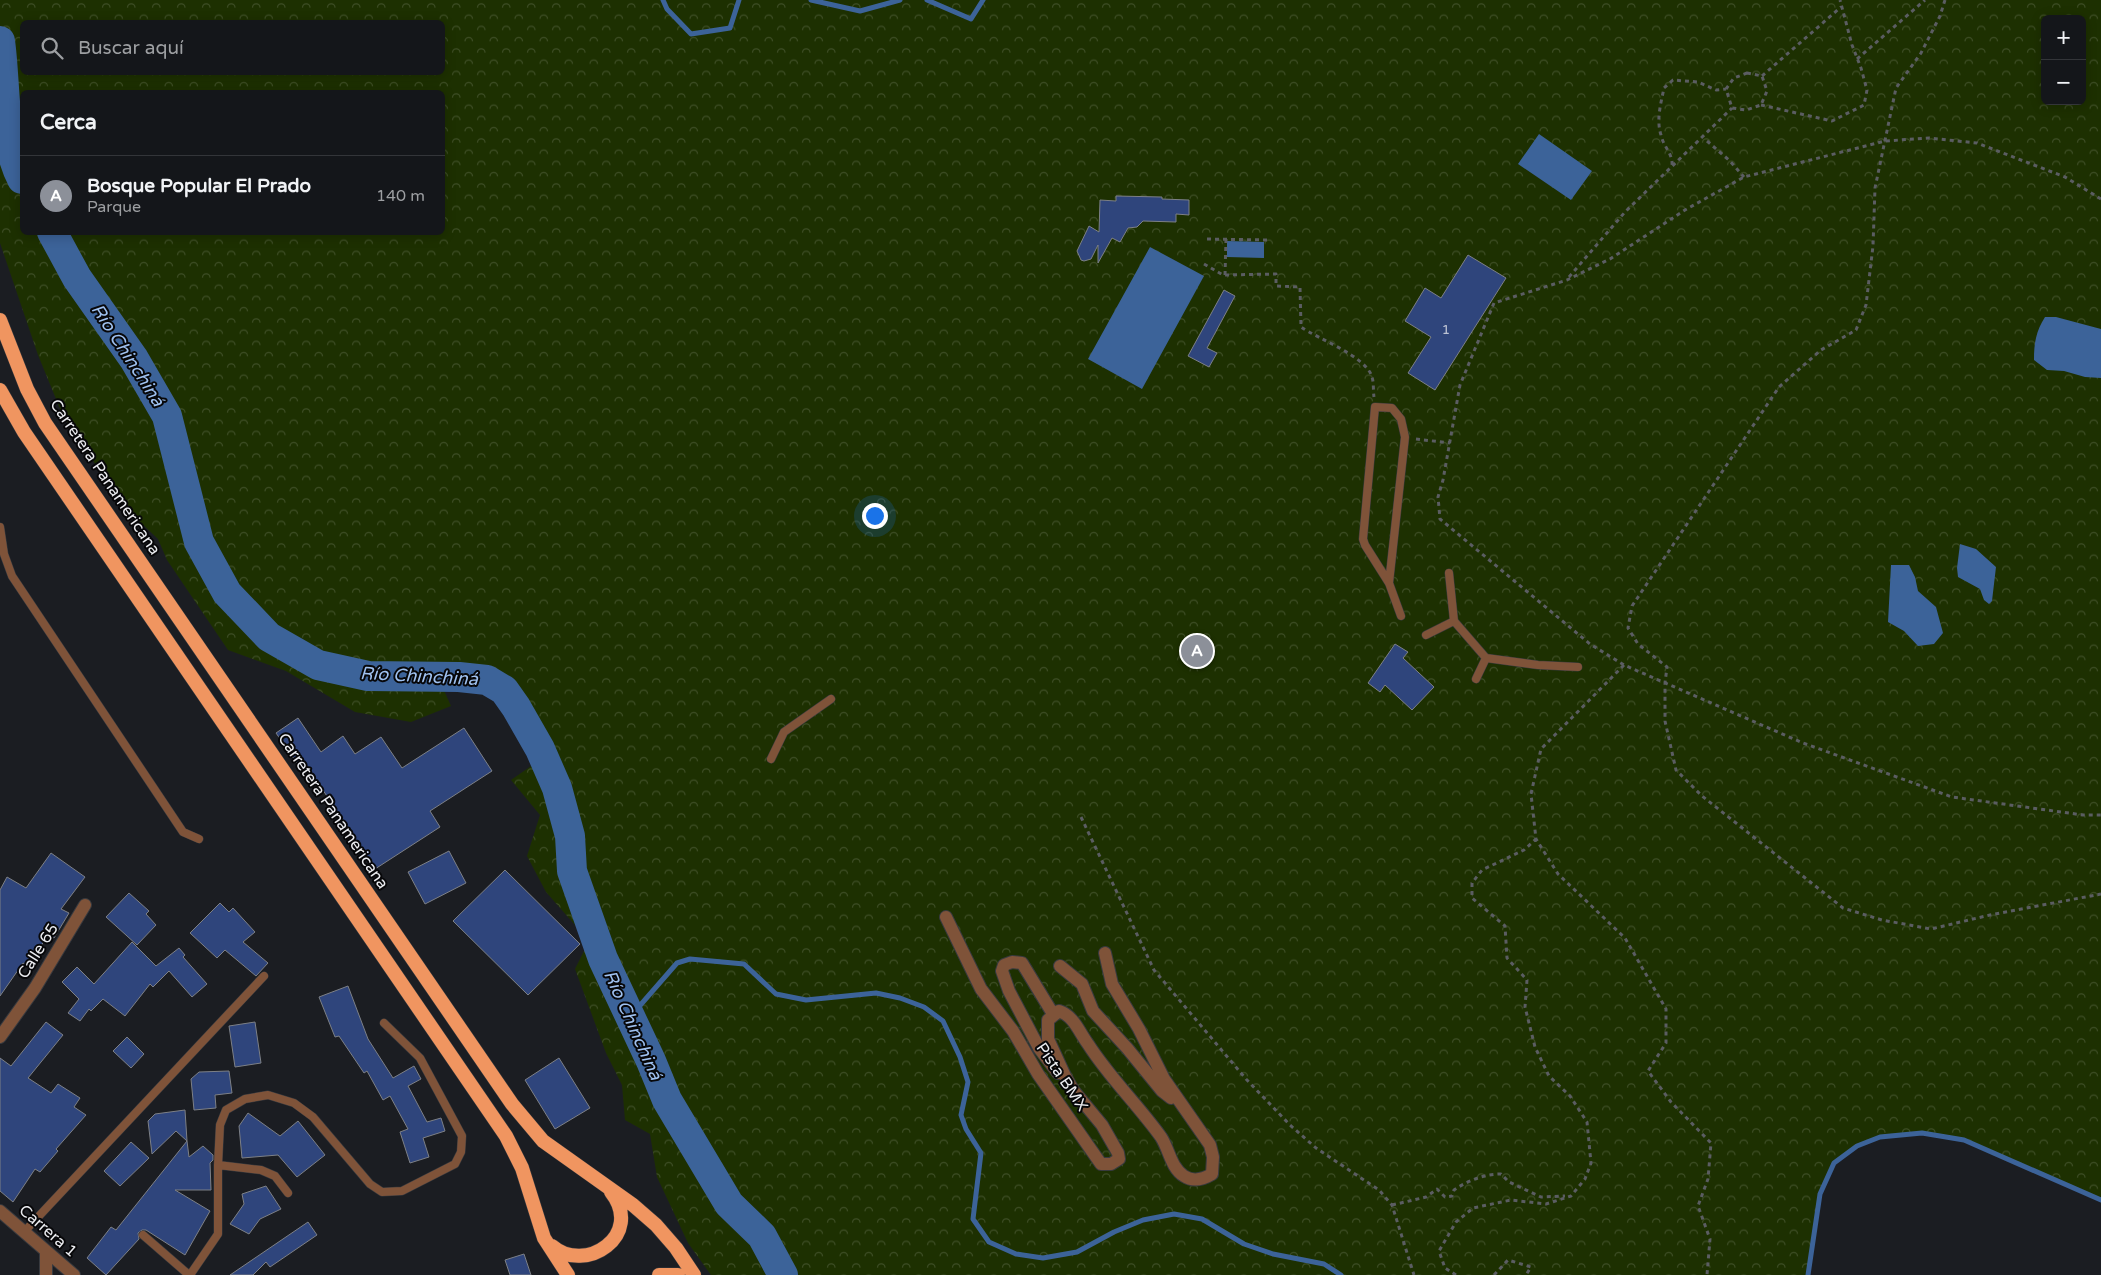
<!DOCTYPE html>
<html lang="es">
<meta charset="utf-8">
<style>
body{margin:0;font-family:"Varela Round",sans-serif;background:#212327;color:#f1f3f6}
.controls{position:absolute;right:15px;top:15px;display:grid;overflow:hidden;border-radius:8px;box-shadow:0 2px 12px #0003}
.controls button{width:45px;height:45px;display:grid;place-items:center;padding:0;border:0;border-bottom:1px solid #333539;background:#14161a;color:#f1f3f6;font:25px sans-serif}
.you{position:absolute;left:874px;top:515px;width:18px;height:18px;margin:-12px;border:4px solid #fff;border-radius:50%;background:#1a73e8;box-shadow:0 0 0 8px #1a73e833}
.badge{display:grid;place-items:center;width:32px;height:32px;border-radius:50%;background:#8c9099;color:#fff;font-size:16px;font-weight:700}
.pin{position:absolute;translate:-50% -50%;border:2px solid #fff;box-shadow:0 1px 5px #0006}
.list{margin:0;padding:0;list-style:none}
h2{display:flex;justify-content:space-between;align-items:center;height:65px;margin:0;padding:0 20px;font-size:21px}
h2 small{font-size:16px;font-weight:400;color:#9d9fa2}
.list li{display:grid;grid-template-columns:32px 1fr auto;gap:15px;align-items:center;box-sizing:border-box;height:80px;padding:0 20px;border-top:1px solid #333539}
.list b{display:block;font-size:19px;white-space:nowrap}
.list p{margin:0;font-size:16px;white-space:nowrap;color:#9d9fa2}
.list em{font-size:16px;font-style:normal;color:#9d9fa2}
.icon{flex:none;width:28px;height:28px;fill:none;stroke:currentColor;stroke-width:2;stroke-linecap:round;stroke-linejoin:round}
.map{position:relative;flex:none;width:2101px;height:1275px;overflow:hidden}
.search{position:absolute;background:#14161a;box-shadow:0 2px 12px #0003;left:20px;top:20px;width:425px;height:55px;display:flex;align-items:center;gap:12px;box-sizing:border-box;padding:0 18px;border-radius:8px;color:#9d9fa2;font-size:19px}
.panel{position:absolute;background:#14161a;box-shadow:0 2px 12px #0003;left:20px;top:90px;width:425px;height:145px;border-radius:8px}
.map>svg:first-child{display:block}
</style>
<div class="map">
<svg width="2101" height="1275" viewBox="0 0 2101 1275">
<defs>
<pattern id="forest-crowns" width="20" height="18" patternUnits="userSpaceOnUse" patternTransform="scale(1.25)"><rect width="20" height="18" fill="#1d3001"/><path d="M2 6a3 3 0 1 1 6 0M12 15a3 3 0 1 1 6 0" fill="none" stroke="#3e4e26"/></pattern>
</defs>
<rect width="100%" height="100%" fill="#1b1d22"/>
<path fill="url(#forest-crowns)" fill-rule="evenodd" d="M0,0h2101v1200l-137,-60 -42,-7 -42,4 -23,9 -23,17 -14,31 -12,81h-1097l-23,-32 -31,-66 -7,-43 -25,-14 -3,-35 -16,-32 -31,-84 14,-28 -43,-49 -19,-36 13,-41 -29,-35 33,-23c-10,-23 -32,-67 -56,-77 -13,-5 -37,-3 -50,-3l13,29 -40,16 -56,-10 -69,-41 -58,-21 -61,-90 -9,-21 -34,-32 -61,-91 -25,-61 -38,-112zM2045,19h37v82h-37zM22,22h420v50h-420zM22,92h420v140h-420z"/>
<path fill="#3c6399" d="M1539,134l53,37 -21,29 -53,-36z
M1227,241l37,1v16l-37,-1z
M1150,247l54,29 -62,113 -54,-30z
M2045,317h11l45,12v49l-16,-1 -21,-6 -17,-1 -13,-10c0,-17 2,-29 11,-43z
M1960,544l16,5 20,18 -4,34 -3,3 -5,-4 -4,-11 -22,-12 -1,-9z
M1891,565h18l6,12 3,14 18,16 7,26 -9,11 -16,2 -14,-15 -16,-9z"/>
<g fill="none" stroke-linecap="round" stroke-linejoin="round">
<path stroke="#3c6399" stroke-width="5" d="M663,0l4,9 24,25 39,-6 9,-28
M811,0l49,11 40,-11
M927,0l44,19 12,-19
M630,1017l47,-54 13,-4 54,5 32,30 30,6 70,-7 24,5 24,9 19,14 17,36 8,25 -7,33 5,14 15,24 -8,66 16,23 27,12 27,4 34,-6 37,-20 29,-12 31,-6 28,5 42,25 29,10 51,10 17,11
M1808,1275l12,-81 14,-31 23,-17 23,-9 42,-4 42,7 137,60"/>
<path stroke="#3c6399" stroke-width="30" d="M0,41c6,42 2,100 22,138
M52,232l25,46 57,81 33,57 32,126 28,51 42,44 49,28 50,11 91,1 28,3 17,10 12,17 24,42 17,39 13,48 2,35 31,88 48,102 16,39 62,104 33,32 21,39"/>
</g>
<path fill="#2f457c" stroke="#7d8086" d="M1116,196l46,1v2l27,1v15l-13,-1v8l-33,-1 -6,6 -9,1 -8,14 -8,-4 -14,25v-18l-7,14 -7,2 -3,-1 -4,-9 12,-25 10,6 1,-32 16,1z
M1468,255l38,23 -71,112 -27,-17 23,-36 -26,-16 20,-33 16,10z
M1224,290l11,6 -28,52 10,5 -8,14 -21,-11z
M1395,644l13,8 -5,6 31,29 -22,23 -27,-25 -5,7 -12,-9z
M298,718l23,34 22,-16 12,18 26,-17 21,31 62,-40 28,43 -62,40 10,16 -65,42 -62,-94 -5,4 -32,-46z
M449,851l17,32 -41,21 -17,-32z
M51,853l34,24 -24,32 8,4 -15,25 -6,-3 -20,31 -5,-3 -23,33v-106l7,-13 19,11z
M505,870l75,74 -52,51 -75,-74z
M129,893l20,18 -3,3 10,11 -19,20 -31,-28z
M220,903l9,9 4,-4 22,24 -12,10 25,21 -12,13 -31,-26 -8,8 -27,-25z
M132,942l24,24 23,-18 6,7 -2,2 24,27 -15,13 -23,-26 -16,16 -3,-3 -25,32 -22,-17 -12,12 -2,-2 -9,12 -12,-8 11,-14 -17,-17 15,-15 17,17z
M348,986l20,53 25,39 21,-12 7,13 -13,7 19,36 14,-4 4,13 -22,7 6,19 -19,6 -10,-31 8,-3 -18,-33 -7,4 -16,-29 -3,2 -25,-37 -4,1 -16,-40z
M46,1022l17,13 -35,43 23,15 7,-9 22,14 -6,9 12,8 -30,34 2,2 -18,21 -5,-3 -22,33 -13,-11v-133l11,8z
M255,1022l6,41 -26,4 -6,-41z
M127,1037l17,17 -13,14 -18,-17z
M559,1058l31,50 -35,21 -30,-49z
M229,1071l3,22 -17,2 1,13 -22,2 -3,-31 8,-7z
M185,1110l2,31 -11,-10 -24,23 -4,-33 7,-7z
M248,1113l32,23 18,-15 27,34 -28,22 -19,-22 -36,3 -3,-32z
M187,1141l2,16 14,-11 10,9v5l-3,3 1,27h-36l35,21 -25,44 -39,-25h-4l-4,3 1,6 -33,36 -19,-17 24,-31 5,3z
M131,1142l18,16 -29,28 -16,-15z
M266,1186l15,23 -21,10 -11,15 -19,-10 14,-20 -2,-10z
M308,1222l9,13 -47,32 -4,-5 -13,13h-23z
M524,1254l7,21h-21l-5,-15z"/>
<g fill="none" stroke-linecap="round" stroke-linejoin="round">
<defs>
<path id="service" d="M0,527l4,27 8,22 171,256 16,7
M1449,573l5,48 32,37 -10,21
M1389,583l16,-146 -4,-18 -9,-11 -17,-1 -12,132 2,6 24,38 12,33
M1426,635l28,-14
M1486,658l52,7 40,2
M771,759l13,-27 47,-33
M218,1165l43,5 14,6 13,17
M24,1232l240,-256
M143,1235l46,40
M190,1275l28,-41v-69l2,-40 6,-15 19,-11 23,-4 26,8 19,14 57,67 12,8 20,-1 53,-27 6,-12 1,-16 -42,-78 -36,-35"/>
<path id="minor" d="M946,917l35,72 32,42 25,43 63,90h10l8,-5 -1,-6 -16,-28 -29,-35 -8,-14 -17,-37v-19l11,-9c15,5 20,21 29,33 21,33 50,61 73,93 8,12 10,31 23,39 9,6 18,4 28,-2l1,-17 -3,-12 -46,-66 -25,-50 -27,-45 -7,-31
M1060,966l22,18 11,27 34,37 35,43 9,7
M1053,1014l-31,-51 -10,-1 -8,3 -2,6 7,20 30,57 19,25
M0,1037l35,-49 50,-83
M0,1211l74,64
M46,1253v22"/>
<path id="trunk" d="M0,320l27,69 18,34 467,681 31,37 90,64 23,20 20,23 18,27
M0,390l24,42 482,704 16,32 22,70 24,37
M552,1246c33,29 93,-11 59,-54
M659,1275h19"/>
</defs>
<use href="#service" stroke="#383a3f" stroke-width="9"/>
<use href="#minor" stroke="#383a3f" stroke-width="14"/>
<use href="#trunk" stroke="#383a3f" stroke-width="15"/>
<path stroke="#5b5d62" stroke-width="3" stroke-dasharray="4 4" stroke-linecap="butt" d="M1945,0l-5,16 -19,37 -25,35 -21,100 -2,58 -7,59 -10,25 -35,20 -42,37 -147,219 -4,22 10,16 29,23 -2,16v38l11,49 26,26 141,112 39,12 49,9 59,-14 111,-21
M1857,59l68,-59
M1747,73l15,3 5,15 -6,14 -15,5 -14,-2 -6,-19 8,-11z
M1762,76l79,-69
M1761,105l71,16 32,-16 3,-15 -6,-22 -9,-23 -12,-45
M1707,141l23,20 14,16
M1672,165c1,-11 -9,-19 -11,-30 -5,-15 0,-32 3,-47l9,-8 25,2 18,8 10,-1
M2101,199l-36,-22 -88,-34 -48,-5 -44,3 -141,36 -59,33 -75,49 -43,21 -73,23 -34,82 -17,95 -5,17 2,22 150,125 34,21 179,78 149,54 131,18h18
M1207,239l62,1
M1204,264l19,11 53,-1v12l24,1 1,40c17,12 65,29 71,50 2,6 1,14 2,20
M1225,275l1,-36
M1569,277l56,-65 107,-104
M1416,439l34,4
M1624,665l-83,84 -10,45 5,45 22,35 67,64 41,71v34l-18,28 23,31 40,41 -3,36 -10,27 12,33 -3,36
M1081,817l73,153 92,109 44,46 26,23 63,42 13,15 22,70
M1392,1205l34,-8 11,-8 8,8 7,-1 2,-6c13,-9 30,-16 47,-16l8,8 32,15 24,-1
M1456,1275l-11,-7 -6,-17 17,-29 17,-14 38,-8 35,4 25,-8 14,-17 6,-16 -4,-41 -17,-26 -21,-20 -14,-29 -10,-40 2,-27 -20,-22 -2,-32 -33,-28v-15l10,-13 42,-20 12,-11
M1494,1275l14,-15 23,7 -5,8"/>
<use href="#service" stroke="#7f5339" stroke-width="8"/>
<use href="#minor" stroke="#7f5339" stroke-width="12"/>
<use href="#trunk" stroke="#f09560" stroke-width="14"/>
</g>
<g text-anchor="middle" dominant-baseline="central" stroke-width="4" stroke-linejoin="round" paint-order="stroke">
<g font-size="14" fill="#bcc2d3">
<text x="1446" y="329">1</text>
</g>
<g font-size="16" fill="#ebecf0" stroke="#070709">
<text transform="translate(105 477) rotate(56)">Carretera Panamericana</text>
<text transform="translate(333 811) rotate(56)">Carretera Panamericana</text>
<text transform="translate(38 951) rotate(-58)">Calle 65</text>
<text transform="translate(1062 1077) rotate(56)">Pista BMX</text>
<text transform="translate(48 1231) rotate(41)">Carrera 1</text>
</g>
<g font-size="18" font-style="italic" fill="#9fc1f0" stroke="#070709">
<text transform="translate(128 355) rotate(57)">Río Chinchiná</text>
<text transform="translate(419 676) rotate(3)">Río Chinchiná</text>
<text transform="translate(633 1025) rotate(66)">Río Chinchiná</text>
</g>
</g>
</svg>
<div class="controls">
<button>+</button>
<button>−</button>
</div>
<div class="you"></div>
<div class="pin badge" style="left:1197px;top:651px">A</div>
<div class="search"><svg class="icon" aria-label="search" viewBox="0 0 24 24"><circle cx="10" cy="10" r="6"/><path d="M15 15l6 6"/></svg>Buscar aquí</div>
<section class="panel">
<h2>Cerca<small></small></h2>
<ul class="list">
<li><span class="badge">A</span><div><b>Bosque Popular El Prado</b><p>Parque</p></div><em>140 m</em></li>
</ul>
</section>
</div>
